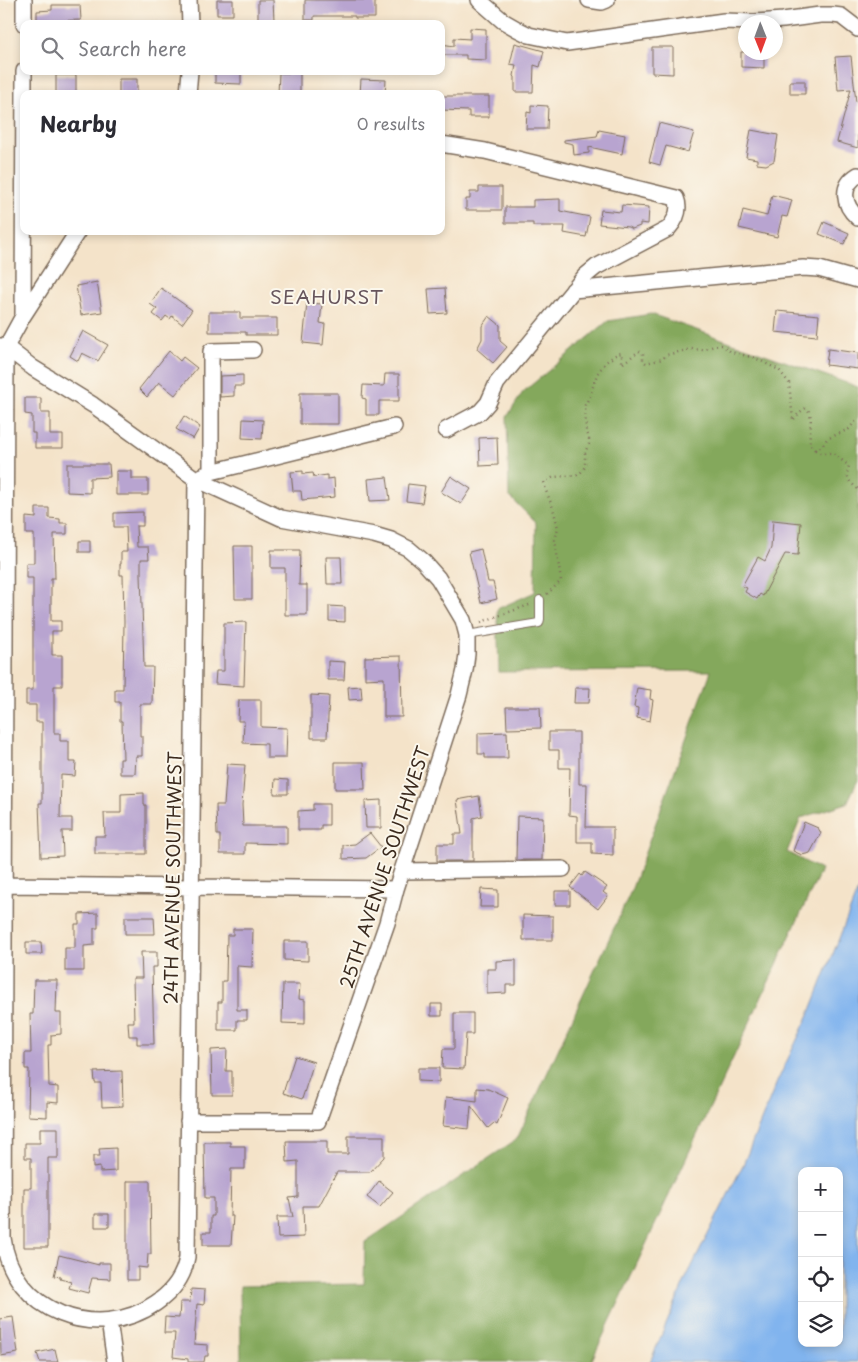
<!DOCTYPE html>
<meta charset="utf-8">
<style>
body{margin:0;font-family:"Playpen Sans",sans-serif;background:#f7f7f7;color:#2b2b33}
.controls{position:absolute;right:15px;bottom:15px;display:grid;overflow:hidden;border-radius:10px;box-shadow:0 2px 8px #0003}
.controls button{width:45px;height:45px;display:grid;place-items:center;padding:0;border:0;border-bottom:1px solid #e1e1e2;background:#fff;color:#2b2b33;font:25px sans-serif}
.compass{position:absolute;left:738px;top:15px;width:45px;height:45px;border-radius:50%;background:#fff;box-shadow:0 2px 8px #0003;rotate:179deg}
.list{margin:0;padding:0;list-style:none}
h2{display:flex;justify-content:space-between;align-items:center;height:65px;margin:0;padding:0 20px;font-size:21px}
h2 small{font-size:16px;font-weight:400;color:#7c7c81}
.icon{flex:none;width:28px;height:28px;fill:none;stroke:currentColor;stroke-width:2;stroke-linecap:round;stroke-linejoin:round}
.map{position:relative;flex:none;width:858px;height:1362px;overflow:hidden}
.search{position:absolute;background:#fff;box-shadow:0 2px 8px #0003;left:20px;top:20px;width:425px;height:55px;display:flex;align-items:center;gap:12px;box-sizing:border-box;padding:0 18px;border-radius:10px;color:#7c7c81;font-size:19px}
.panel{position:absolute;background:#fff;box-shadow:0 2px 8px #0003;left:20px;top:90px;width:425px;height:145px;border-radius:10px}
.map>svg:first-child{display:block}
</style>
<div class="map">
<svg width="858" height="1362" viewBox="0 0 858 1362">
<rect width="100%" height="100%" fill="#fbf7ec"/>
<filter id="ink" filterUnits="userSpaceOnUse"><feTurbulence type="fractalNoise" baseFrequency=".02" numOctaves="2"/><feDisplacementMap in="SourceGraphic" scale="10" xChannelSelector="R" yChannelSelector="G"/><feConvolveMatrix kernelMatrix="1 2 1 2 8 2 1 2 1" color-interpolation-filters="sRGB"/></filter>
<filter id="wash" filterUnits="userSpaceOnUse"><feTurbulence type="fractalNoise" baseFrequency=".0096" numOctaves="4" result="noise"/><feDisplacementMap in="SourceGraphic" scale="20" xChannelSelector="R" yChannelSelector="G"/><feGaussianBlur stdDeviation="1.12" result="paint"/><feColorMatrix in="noise" values="0 0 0 0 0 0 0 0 0 0 0 0 0 0 0 0 0 1.4 0 .05"/><feComposite in="paint" operator="in"/></filter>
<g filter="url(#wash)">
<rect width="100%" height="100%" fill="#f4e3c9"/>
<path fill="#84a85c" stroke="#60693d" d="M651,314l207,73v393l-11,23 -46,15 -14,34 34,18 -230,492h-350l-1,-76 124,-2 1,-42 152,-103 114,-248 80,-220 -212,1 -2,-63 38,-17 1,-69 -27,-27 -2,-79 16,-25 85,-71z"/>
<path fill="#81b4ee" stroke="#5e6f86" fill-rule="evenodd" d="M858,890v472h-208l36,-84 57,-113 34,-83 34,-72zM802,1171h37v172h-37z"/>
<g id="blocks">
<path fill="#b8a4d0" d="M217,0h16v15h-16z
M258,0h15l1,20 -16,1z
M305,0h70v18h-20v-2h-41v4h-9z
M52,5h28l1,15 -30,1v3h-14v-13l15,-1z
M470,28l16,1v31l-20,-1v-4h-25v-11l13,2v-8l16,1z
M515,43l29,8 -4,16 -6,-2 -1,27h-18v-15l-1,-1 2,-11 -6,-1z
M652,47h21v27l-21,-1z
M741,52h23v16l-23,-1z
M851,56l5,46h2v46l-21,-6 14,-53 -13,1 -3,-33z
M215,71h26v13l-26,-1z
M279,73h21v21h-22z
M56,75h20v19h-20z
M119,79h18v15h-18z
M361,79l25,1 -1,14h-25z
M790,81h15v13h-15z
M441,96h48v21h-20v-6l-28,-1z
M531,105l17,1 -1,23h-21l1,-17 4,1z
M659,123l35,9 -6,20 -22,-6 -6,19 -11,-3z
M599,130l26,5 -3,19 -33,-7v6l-15,2 -1,-11 -9,-2v-2l33,-4z
M751,130l27,5 -4,26 -8,4 -9,-1v-5l-11,-2z
M479,187h23v23h-36v-11h4v-7h9z
M772,195l20,5 -5,17 -5,-1 -5,21 -38,-9 4,-18 24,6z
M560,199v12l30,6 -4,20 -22,-4 1,-7h-32v-3h-28v-16h28v-7z
M622,205l27,2 -1,17 -8,-1v3l-8,3 -4,-2 -29,-3 2,-14 20,2z
M824,222l25,11 -5,11 -25,-10z
M97,282l5,30 -21,3 -5,-29z
M161,288l31,22 -10,14 -10,-8 -2,3 -4,-3 -4,5 -9,-7 4,-5 -7,-5z
M445,288l2,25 -17,1 -2,-25z
M307,303l15,1 -2,19 5,1 -2,21 -20,-2z
M777,311l42,4 -2,21 -42,-4z
M209,312h31v6h37v17h-31v-3h-37z
M489,316l11,9v16l7,6 -14,16 -16,-14 5,-10v-13z
M83,331l25,14 -10,16 -16,-8 -4,8 -8,-5z
M828,349l30,4v16l-32,-4z
M169,351l11,10 3,-4 14,11 -22,27 -16,-13 -12,15 -8,-8z
M385,374h14v27h-20v14h-13v-16l-4,-1 1,-13 21,1z
M243,375v11h-9v10l-14,1v-21z
M300,393h38v31h-38z
M25,398h16v15h9v22h13v13h-28v-15h-3v-18l-7,-1z
M184,416l16,11 -7,12 -17,-10z
M243,419l20,1 -1,19 -20,-1z
M497,437l1,28 -18,1 -1,-28z
M67,464h42l1,13 -20,1v15l-23,-1z
M116,471h16v8h16v16h-32z
M303,471v3l10,-1 1,4 13,-2v4l7,-1 1,19 -33,3 -1,-9h-8l-2,-19z
M451,476l20,13 -10,15 -20,-12z
M387,477l3,23 -20,1 -2,-22z
M408,484l17,2 -3,17 -16,-2z
M36,508h13v10l11,1v4h7v11h-13l1,44h-4v43h10v10h-9v24h10v31h-8v47h6v8h9v21h7l-1,14 -14,-1 -1,43h12v13h-10l1,25 -22,1 -2,-54h3v-81h-6v-17h-10v-15h7v-112h-7v-15h8v-29h-8v-17l10,1z
M143,512v14h-7l1,21h11l1,12h-8v15l3,93h9l-1,37h-12v32h2v20h-6l-1,18h-15v-15h3l-1,-38h-2v-19h-5v-13h8l1,-67 -1,-47h-3v-11h1v-12h6l-1,-25h-12v-14z
M773,520l28,3 -3,32 -13,-1 -22,42 -3,-2 -3,5 -12,-7 2,-4 -5,-2 16,-29 7,4 6,-13z
M79,541h11v11h-11z
M234,546h18v53h-17z
M481,549l7,33h5l4,17 -16,4 -12,-51z
M271,550h29l-1,35h8v30h-22v-47h-14z
M326,557h15l1,27h-15z
M329,606l16,1v15l-16,-1z
M246,622l-2,64 -29,-2 1,-13h8v-48z
M401,656l1,61h-18v-39l-19,1v-22z
M328,661l17,1 -1,18h-16z
M361,686l1,13 -13,1 -1,-13z
M575,688h15l-1,15h-15z
M637,688l14,2 -1,9 3,1 -3,21 -13,-3 1,-10 -4,-1z
M311,695l18,1 -2,42h-16z
M239,700h22v27l26,1 -1,30h-19v-14l-24,-1 1,-22h-6z
M506,707h34l1,21 -34,1z
M507,732l1,26h-23v-4h-7v-21z
M549,732h30v52h8l-1,43h27v28l-21,-1v-12h-15v-26l-8,-1 1,-47h-11v-18h-10z
M335,762h29l1,27h-30z
M227,764l18,1 -3,40 1,21h44v18l-42,-1v11h-25v-19h-3l-1,-30h8z
M275,779l13,1v14h-14z
M144,793v12h2v49h-51v-18h10l-1,-23h17v-19z
M479,796l3,20 -9,2v43h-36v-17h17v-10h8l-5,-34z
M381,800v28h-15l-1,-27z
M313,804h16v21h-8v5h-23v-19l15,-1z
M517,816l26,1 -1,43h-26z
M804,822l14,6 3,5 -11,20 -8,2 -9,-4z
M370,833l11,14 -15,11 -23,1v-14l12,-1z
M585,872l22,15 -4,5 5,4 -10,13 -28,-22 10,-13 2,2z
M481,889l17,1v17h-18z
M555,891h15v14h-15z
M98,913v15h-4v17l-10,1v25h-19v-23h10v-24h4v-10z
M523,915l30,1v24h-30z
M125,917h29l1,17h-30z
M233,929h20l-1,38 -15,-1v44h10v10h-10v10h-19v-28h4v-21h4l1,-46h6z
M284,941h24v20l-24,-1z
M26,942h15l1,12h-16z
M141,952h16v15h-5l2,77h-17v-8h-8l-1,-14h6l-1,-44h9z
M516,960v25h-10v8l-19,1v-25h9v-8z
M34,980h23l-1,33h5v21l-10,1v10h-3l1,41 9,1v16l-11,-1v15l-19,-1 1,-47h-4v-16h6l-1,-39h3z
M283,984h17l-1,15 6,1v24l-23,-1z
M431,1004h11v12h-11z
M454,1013h19v21h-7l-2,35 -22,-1 1,-19h11z
M227,1049l-1,22h6v24h-20l-1,-45z
M295,1056l19,6 -12,37 -19,-6z
M418,1068h21v14l-21,-1z
M122,1071l1,35 -21,1 -1,-24h-6l-1,-11z
M477,1088l11,1 20,9 -11,27 -3,-2 -6,5 -17,-22 -2,23 -26,-3 3,-29 31,4z
M40,1128h18v30h-10v89h-24v-59h7v-30h-6v-15h15z
M348,1136h36v21l-14,15h-33l-18,34h-16l1,31 -26,1 -1,-21h16l-4,-19 9,-1v-36l-11,1 -1,-21h41v13h21z
M204,1142h26v4h15v23h-14l-1,47h3l-2,29h-28v-13h8v-16h3v-18h-9z
M116,1148v23l-16,1v-5l-7,1v-12h7l-1,-7z
M127,1181h23l1,73h-3l-1,14 -9,-1v13h-11z
M379,1181l14,11 -13,15 -13,-10z
M95,1214h14v13h-14z
M59,1255l40,10v-2h11v16l-18,-1 -4,15 -19,-5 2,-6 -11,-3 1,-2 -7,-1z
M191,1289l14,1 -1,15 -7,-1 -3,40 14,1v11h-3l-1,6h-16v-3l-15,-2 2,-24h-11l1,-16 14,1 1,-16h10z
M13,1317l5,36 -17,3 -1,-37z
M55,1349l3,13h-18l-3,-9z"/>
</g>
</g>
<g filter="url(#ink)">
<use href="#blocks" fill-opacity="0" stroke="#7c6b5a" stroke-width="1"/>
<g fill="none" stroke-linecap="round" stroke-linejoin="round">
<defs>
<path id="service" d="M467,635l72,-12 1,-4v-19"/>
<path id="minor" d="M189,0l1,24
M479,0l24,21 14,8 12,6 38,8 157,-22 28,1
M589,0l13,2 5,-2
M755,22l28,-2 37,-5h13l8,1 17,13
M24,24v-24
M24,71l-1,245 -17,31 -3,891c9,74 94,106 153,65 16,-11 28,-26 31,-46l9,-778 15,-7 183,-45
M188,94l2,-23
M441,144l44,7 191,47c5,12 0,22 -8,31l-72,38 -11,9 -88,107 -9,20 -8,9 -34,18
M858,175c-18,11 -15,30 0,43
M573,290l230,-22 16,1 39,11
M23,316l55,-85
M0,346l6,1 27,21 60,37 103,74 85,39 93,17 17,5 18,9 14,12 15,17 25,42 4,15v19l-2,16 -6,25 -63,194 -9,34 -69,198h-130
M211,472v-121l42,-1
M402,871l161,-2
M0,881l5,4 391,4
M109,1321l6,41"/>
</defs>
<use href="#service" stroke="#7c6b5a" stroke-width="10"/>
<use href="#minor" stroke="#7c6b5a" stroke-width="18"/>
<path stroke="#7c6b5a" stroke-width="2.5" stroke-dasharray="1 4" stroke-linecap="butt" d="M794,419l6,-7 6,-4c9,7 2,25 4,35 1,3 3,5 5,7
M815,450l5,3h13l16,13c-4,11 0,16 9,23
M815,450l7,-4 5,-7 22,-10 9,-11
M547,594l14,-13 -6,-41 3,-12 -5,-20 -7,-17 -2,-9 10,-5 23,-2 4,-3 4,-5v-15l4,-8v-7l-3,-6 -1,-26 5,-9 7,-22 9,-12 11,-8 5,-1v11l17,-13 4,2v8l3,2 17,-4 3,-4 25,-6 12,1 11,-4 8,-1 9,7 24,6 24,12 10,13 4,37
M481,622l51,-18"/>
<use href="#service" stroke="#fff" stroke-width="8"/>
<use href="#minor" stroke="#fff" stroke-width="15"/>
</g>
</g>
<g text-anchor="middle" dominant-baseline="central" stroke-width="4" stroke-linejoin="round" paint-order="stroke">
<g font-size="18" fill="#3b2a1e" stroke="#fbf7ec">
<text transform="translate(384 867) rotate(-72)">25TH AVENUE SOUTHWEST</text>
<text transform="translate(172 878) rotate(-89)">24TH AVENUE SOUTHWEST</text>
</g>
<g font-size="19" letter-spacing="1" fill="#67555c" stroke="#fbf7ec">
<text x="327" y="296">SEAHURST</text>
</g>
</g>
</svg>
<div class="controls">
<button>+</button>
<button>−</button>
<button><svg class="icon" aria-label="locate" viewBox="0 0 24 24"><circle cx="12" cy="12" r="6"/><path d="M12 2v4M12 18v4M2 12h4M18 12h4"/></svg></button>
<button><svg class="icon" aria-label="layers" viewBox="0 0 24 24"><path d="M12 4l9 5-9 5-9-5zM3 14l9 5 9-5"/></svg></button>
</div>
<svg class="compass" viewBox="-18 -18 36 36"><path d="M0-13l5 13h-10z" fill="#e53935"/><path d="M0 13l5-13h-10z" fill="#7c7c81"/></svg>
<div class="search"><svg class="icon" aria-label="search" viewBox="0 0 24 24"><circle cx="10" cy="10" r="6"/><path d="M15 15l6 6"/></svg>Search here</div>
<section class="panel">
<h2>Nearby<small>0 results</small></h2>
<ul class="list">
</ul>
</section>
</div>
